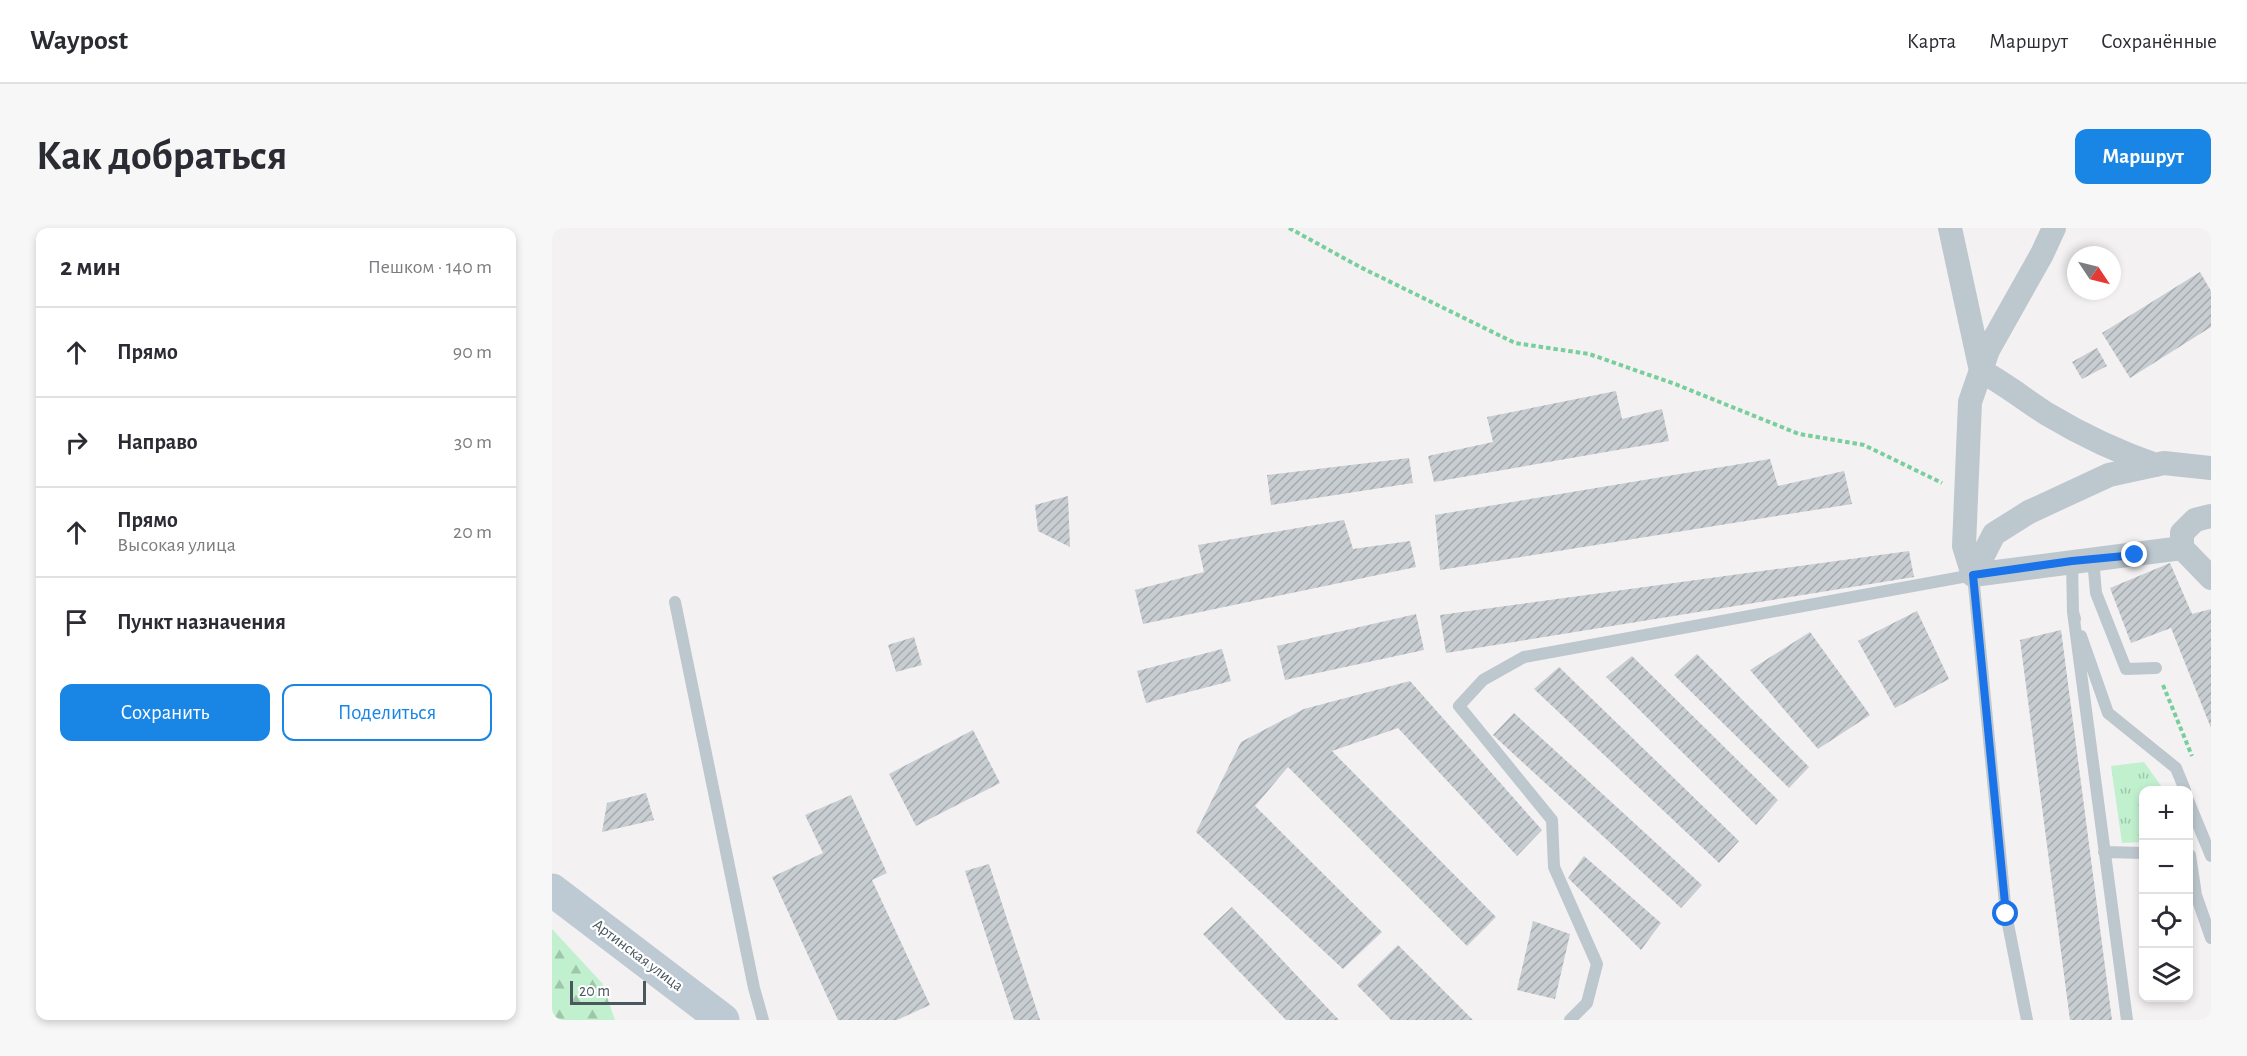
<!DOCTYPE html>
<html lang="ru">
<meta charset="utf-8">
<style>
body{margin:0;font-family:"Alegreya Sans",sans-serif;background:#f7f7f7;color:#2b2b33}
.controls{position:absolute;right:18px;bottom:18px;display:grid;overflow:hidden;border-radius:12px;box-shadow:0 3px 9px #0003}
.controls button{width:54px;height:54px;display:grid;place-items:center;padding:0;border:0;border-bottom:2px solid #e1e1e2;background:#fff;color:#2b2b33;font:30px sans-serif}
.compass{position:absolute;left:1515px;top:18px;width:54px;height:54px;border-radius:50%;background:#fff;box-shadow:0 3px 9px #0003;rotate:125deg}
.scale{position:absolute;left:18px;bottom:15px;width:76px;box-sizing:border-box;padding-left:6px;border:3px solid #49575f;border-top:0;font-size:16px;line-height:21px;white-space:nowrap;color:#49575f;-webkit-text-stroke:4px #fff;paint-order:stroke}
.stop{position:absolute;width:18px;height:18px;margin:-14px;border:4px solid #1a73e8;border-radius:50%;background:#fff}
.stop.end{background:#1a73e8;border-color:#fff;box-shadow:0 2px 6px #0008}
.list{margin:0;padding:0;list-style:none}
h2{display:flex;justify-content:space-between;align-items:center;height:78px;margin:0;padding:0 24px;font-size:26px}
h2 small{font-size:20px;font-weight:400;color:#7c7c81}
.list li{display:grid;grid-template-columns:39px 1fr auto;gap:18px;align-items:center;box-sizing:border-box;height:90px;padding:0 24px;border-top:2px solid #e1e1e2}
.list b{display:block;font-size:22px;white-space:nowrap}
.list p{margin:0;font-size:20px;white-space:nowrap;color:#7c7c81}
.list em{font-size:20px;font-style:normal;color:#7c7c81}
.actions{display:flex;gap:12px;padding:18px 24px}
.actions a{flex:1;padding:14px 0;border:2px solid #1986e6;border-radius:12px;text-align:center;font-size:21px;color:#1986e6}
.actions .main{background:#1986e6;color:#fff}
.icon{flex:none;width:33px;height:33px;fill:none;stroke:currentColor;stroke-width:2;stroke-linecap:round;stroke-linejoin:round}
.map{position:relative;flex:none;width:1659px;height:792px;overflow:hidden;border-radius:12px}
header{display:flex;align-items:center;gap:36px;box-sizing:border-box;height:84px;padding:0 30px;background:#fff;border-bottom:2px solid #e1e1e2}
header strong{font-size:28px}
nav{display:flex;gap:33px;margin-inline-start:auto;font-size:21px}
.intro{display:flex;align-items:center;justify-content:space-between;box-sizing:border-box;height:144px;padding:0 36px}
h1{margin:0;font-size:42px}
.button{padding:15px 27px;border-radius:12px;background:#1986e6;color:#fff;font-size:21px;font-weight:700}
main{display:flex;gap:36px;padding:0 36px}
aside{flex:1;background:#fff;border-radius:12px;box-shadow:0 3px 9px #0003}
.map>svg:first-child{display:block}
</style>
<header>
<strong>Waypost</strong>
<nav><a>Карта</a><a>Маршрут</a><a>Сохранённые</a></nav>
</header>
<div class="intro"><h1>Как добраться</h1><a class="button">Маршрут</a></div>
<main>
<aside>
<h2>2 мин<small>Пешком · 140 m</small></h2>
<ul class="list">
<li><svg class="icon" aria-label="ahead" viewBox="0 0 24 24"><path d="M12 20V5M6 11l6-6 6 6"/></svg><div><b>Прямо</b></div><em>90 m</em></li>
<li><svg class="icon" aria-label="right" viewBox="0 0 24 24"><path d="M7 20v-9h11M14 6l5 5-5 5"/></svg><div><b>Направо</b></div><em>30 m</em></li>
<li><svg class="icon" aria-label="ahead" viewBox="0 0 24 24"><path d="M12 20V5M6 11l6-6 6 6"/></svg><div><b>Прямо</b><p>Высокая улица</p></div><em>20 m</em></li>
<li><svg class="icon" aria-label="arrive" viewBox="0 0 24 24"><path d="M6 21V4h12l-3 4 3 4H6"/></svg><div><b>Пункт назначения</b></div></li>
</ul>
<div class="actions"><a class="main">Сохранить</a><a>Поделиться</a></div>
</aside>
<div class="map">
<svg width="1659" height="792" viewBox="0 0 1659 792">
<defs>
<pattern id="forest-firs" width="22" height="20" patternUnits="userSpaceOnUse" patternTransform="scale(1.5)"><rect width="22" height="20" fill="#c1f0cf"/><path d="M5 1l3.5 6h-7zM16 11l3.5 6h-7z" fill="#9fc5ab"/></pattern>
<pattern id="park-tufts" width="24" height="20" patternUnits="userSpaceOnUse" patternTransform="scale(1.5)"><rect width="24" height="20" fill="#c1f0cf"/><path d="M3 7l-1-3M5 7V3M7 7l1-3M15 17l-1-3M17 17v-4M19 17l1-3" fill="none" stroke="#9fc5ab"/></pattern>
<pattern id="building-hatch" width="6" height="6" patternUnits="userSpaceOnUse" patternTransform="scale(1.5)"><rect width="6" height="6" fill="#c8cdd1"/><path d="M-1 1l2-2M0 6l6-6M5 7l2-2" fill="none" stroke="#a4a9ad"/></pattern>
</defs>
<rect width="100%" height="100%" fill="#f4f1f2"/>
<path fill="url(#forest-firs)" d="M0,701l50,54 13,37h-63z"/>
<path fill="url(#park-tufts)" d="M1592,534l20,28h-20l-1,52 -21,1 -11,-77z"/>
<path fill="url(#building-hatch)" d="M1648,44l11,19v36l-81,51 -28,-45z
M1545,120l10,18 -25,13 -10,-17z
M1064,163l6,28 40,-10 7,32 -235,41 -6,-26 65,-14 -6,-25z
M857,230l4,25 -142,22 -4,-30z
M1218,231l8,27 66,-15 8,33 -412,66 -5,-55z
M516,268l2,51 -32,-16 -3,-26z
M792,292l9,29 57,-8 6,26 -273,57 -8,-34 69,-18 -6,-27z
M1357,323l5,26 -468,76 -6,-38z
M1618,335l22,51 19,-5v119l-40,-100 -40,15 -21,-55z
M1365,383l32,68 -54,29 -37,-67z
M864,386l8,36 -139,30 -8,-34z
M1509,402l51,390h-42l-50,-380z
M1258,404l60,83 -52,34 -68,-79z
M362,409l8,28 -26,7 -8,-27z
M670,421l9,32 -85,22 -9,-32z
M1145,426l112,113 -20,21 -115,-113z
M1080,428l146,144 -22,25 -150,-148z
M1007,439l180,174 -20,22 -185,-174z
M858,453l132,149 -25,26 -119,-128 -66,23 164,166 -29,29 -179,-179 -33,39 127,126 -39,37 -147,-137 45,-90 63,-33z
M962,485l188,172 -21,23 -188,-173z
M421,502l27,53 -84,43 -27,-52z
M94,565l8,27 -52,12 5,-29z
M299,567l36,78 -15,7 58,125 -33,15h-59l-66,-143 51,-24 -18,-38z
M1032,628l77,67 -20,27 -73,-72z
M437,636l51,156h-26l-49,-149z
M680,679l107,113h-53l-83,-86z
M981,693l37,13 -15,65 -38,-9z
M846,717l75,75h-82l-34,-35z"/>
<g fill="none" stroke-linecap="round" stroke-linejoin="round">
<path stroke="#78cf9c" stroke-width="4" stroke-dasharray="4.5 3" stroke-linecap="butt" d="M737,0l71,39 155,76 74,11 86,30 124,50 65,11 78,38
M1611,457l29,71"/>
<path stroke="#bdc7ce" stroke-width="12" d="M1541,331l3,34 30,76 30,-1
M1520,333l1,51 2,7
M123,374l79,386 9,32
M1521,384l54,408
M1529,408l27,77 68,55 9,22
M1636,572l23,56
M1552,624l40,1
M1638,627l6,40 15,43
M1018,792l17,-17 10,-39 -43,-97 -2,-47 -93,-114 24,-26 41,-23 449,-82 33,339 21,106"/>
<path stroke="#bdc7ce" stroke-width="24" d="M1398,0l31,143c23,12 44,29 66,43 35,21 71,38 109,51
M1502,0l-12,26 -54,96 -18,52 -6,144 9,29 209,-27 29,30
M1630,320v-15l13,-13 16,-4
M1421,347l21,-41 35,-22 80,-37 55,-12 47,5"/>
<path stroke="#bdcad3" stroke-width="33" d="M0,662l171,130"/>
</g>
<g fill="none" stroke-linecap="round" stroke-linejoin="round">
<path stroke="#1a73e8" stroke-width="8" d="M1454,686l-33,-339 99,-14 63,-6"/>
</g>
<g text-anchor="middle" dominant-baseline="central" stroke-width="4.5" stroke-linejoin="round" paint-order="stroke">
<g font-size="16" fill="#49575f" stroke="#fff">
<text transform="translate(86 727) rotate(37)">Артинская улица</text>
</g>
</g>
</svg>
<div class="controls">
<button>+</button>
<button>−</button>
<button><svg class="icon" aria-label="locate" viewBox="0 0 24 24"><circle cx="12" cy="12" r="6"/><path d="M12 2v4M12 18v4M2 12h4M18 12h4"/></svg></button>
<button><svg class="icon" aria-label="layers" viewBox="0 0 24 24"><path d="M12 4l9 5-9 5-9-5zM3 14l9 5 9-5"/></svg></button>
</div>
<svg class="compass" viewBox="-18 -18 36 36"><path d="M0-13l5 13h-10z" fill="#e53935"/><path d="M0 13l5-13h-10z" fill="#7c7c81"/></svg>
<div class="scale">20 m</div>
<div class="stop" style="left:1454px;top:686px"></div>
<div class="stop end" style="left:1583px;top:327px"></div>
</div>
</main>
